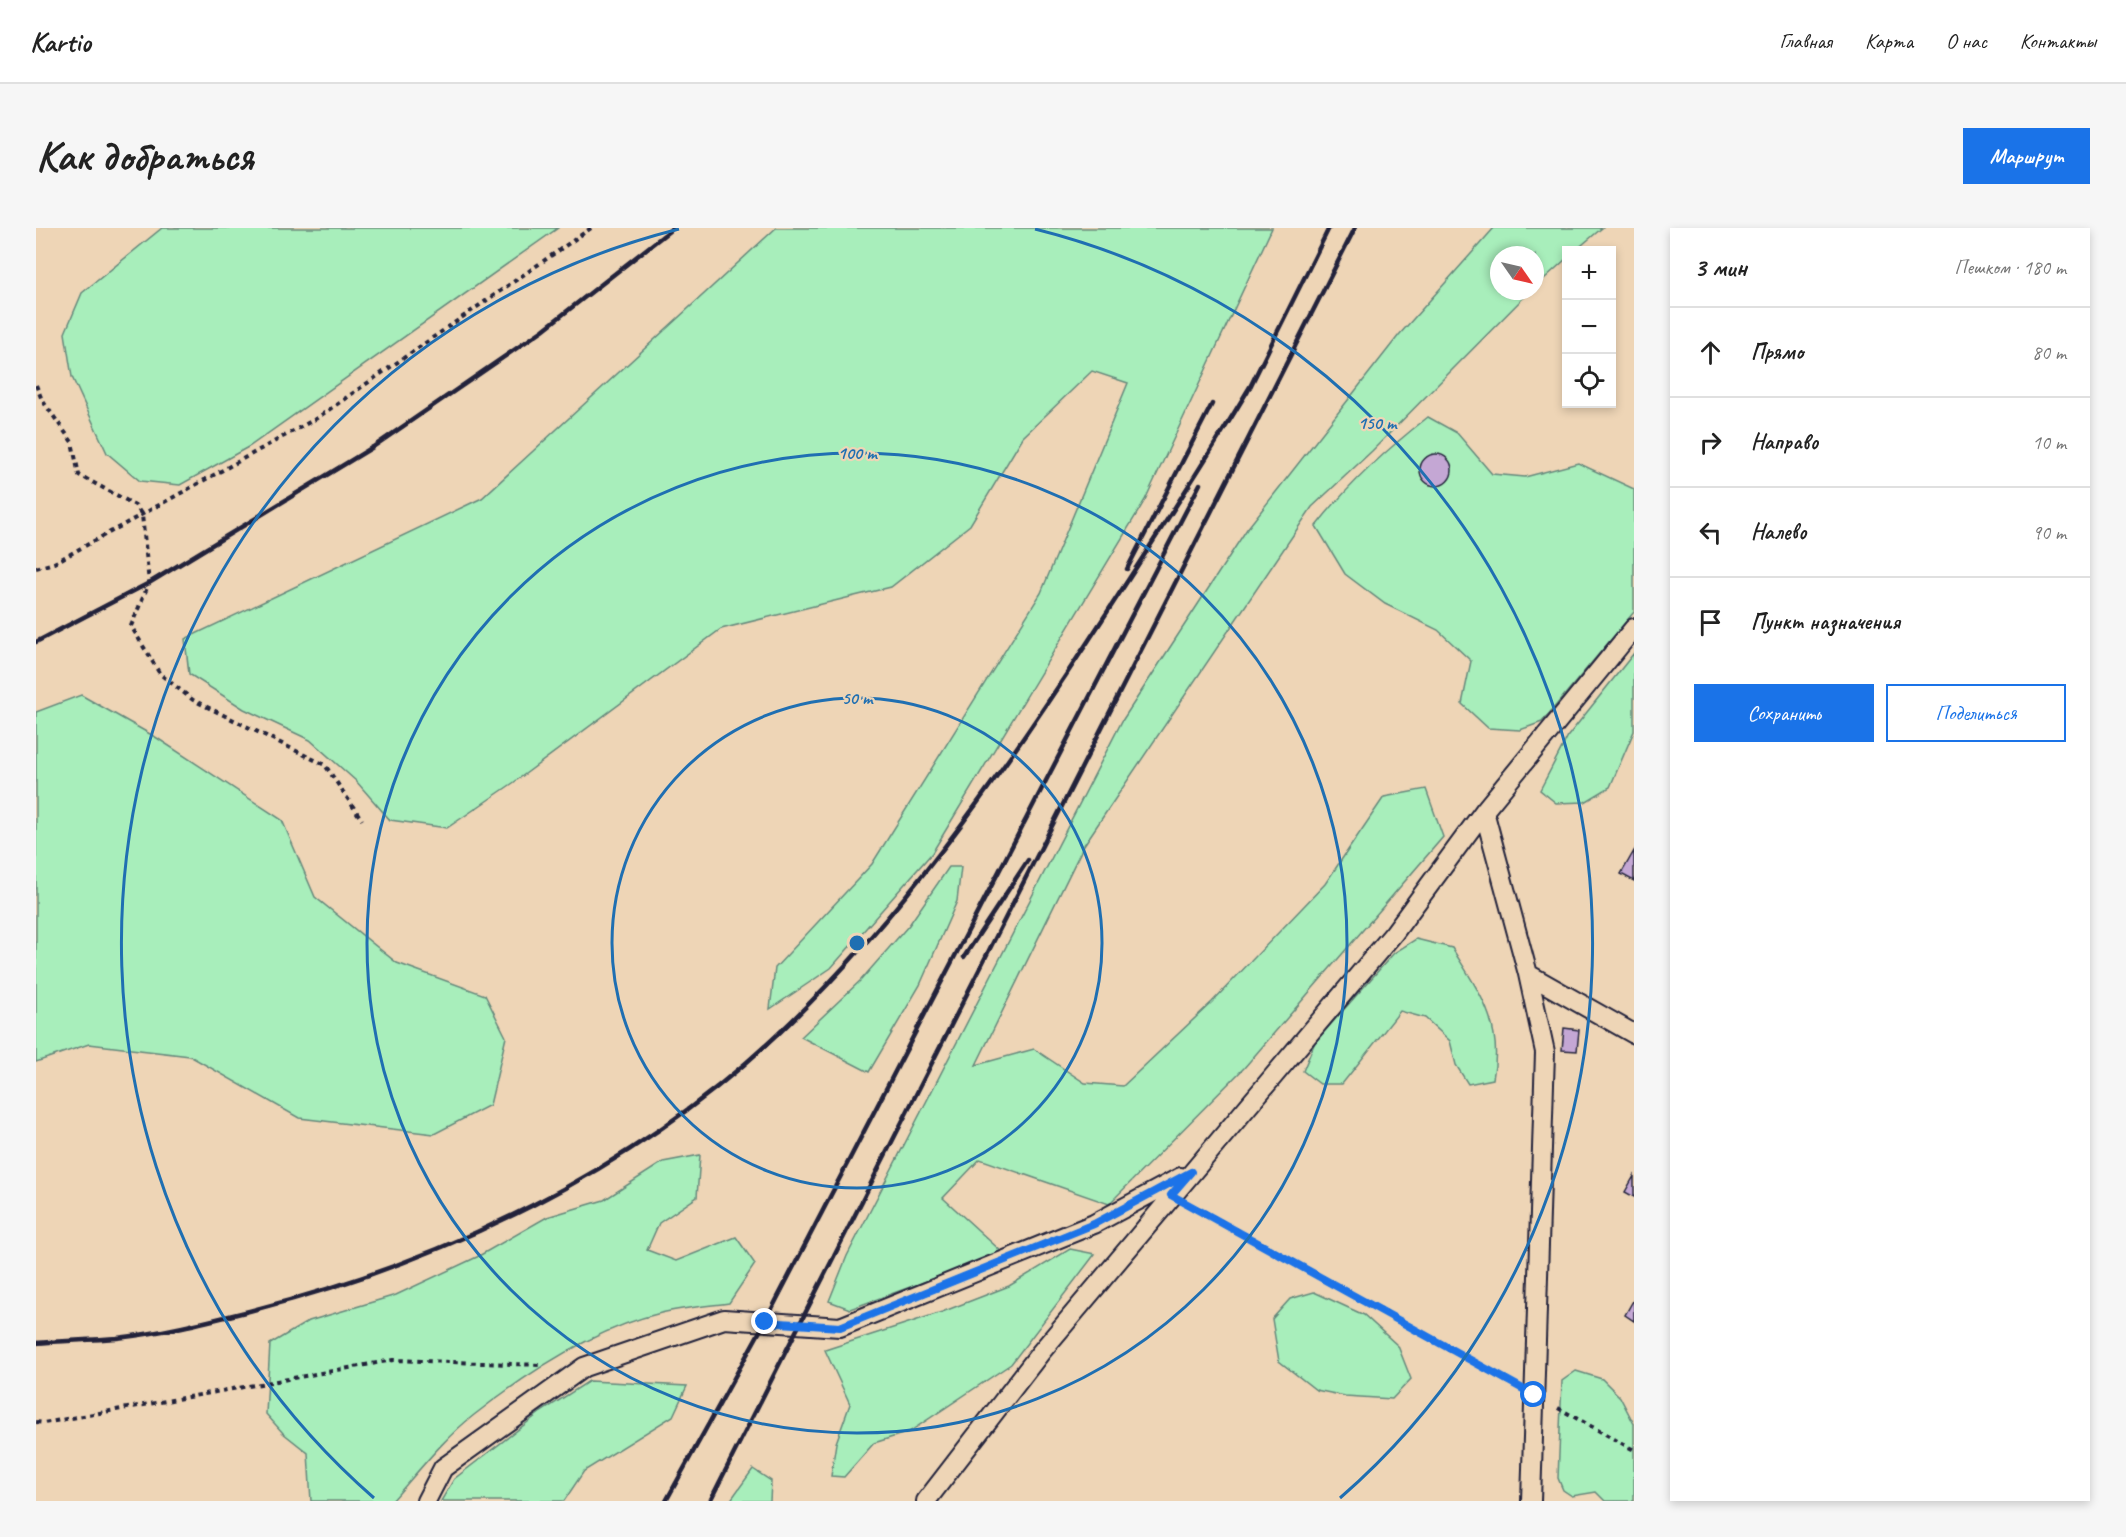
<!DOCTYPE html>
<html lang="ru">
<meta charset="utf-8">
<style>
body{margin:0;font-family:Caveat,sans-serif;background:#f6f6f6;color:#222}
.controls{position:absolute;right:18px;top:18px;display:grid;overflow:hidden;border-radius:0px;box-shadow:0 3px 9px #0003}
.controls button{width:54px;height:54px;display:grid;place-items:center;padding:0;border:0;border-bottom:2px solid #e0e0e0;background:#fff;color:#222;font:30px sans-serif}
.compass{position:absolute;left:1454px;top:18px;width:54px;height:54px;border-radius:50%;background:#fff;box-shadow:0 3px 9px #0003;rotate:124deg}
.stop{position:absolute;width:18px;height:18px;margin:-14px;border:4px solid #1a73e8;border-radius:50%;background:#fff}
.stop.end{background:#1a73e8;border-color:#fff;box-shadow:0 2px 6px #0008}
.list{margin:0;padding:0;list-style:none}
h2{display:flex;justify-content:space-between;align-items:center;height:78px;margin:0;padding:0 24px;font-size:26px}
h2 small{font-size:20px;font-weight:400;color:#767676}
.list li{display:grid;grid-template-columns:39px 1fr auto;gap:18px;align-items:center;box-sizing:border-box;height:90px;padding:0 24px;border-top:2px solid #e0e0e0}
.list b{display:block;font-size:22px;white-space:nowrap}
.list em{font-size:20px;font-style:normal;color:#767676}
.actions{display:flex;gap:12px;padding:18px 24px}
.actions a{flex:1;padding:14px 0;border:2px solid #1a73e8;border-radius:0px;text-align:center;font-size:21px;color:#1a73e8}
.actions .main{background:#1a73e8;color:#fff}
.icon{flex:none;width:33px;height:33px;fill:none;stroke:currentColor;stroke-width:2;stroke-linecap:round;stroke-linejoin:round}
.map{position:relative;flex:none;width:1598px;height:1273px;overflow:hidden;border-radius:0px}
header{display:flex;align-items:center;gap:36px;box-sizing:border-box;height:84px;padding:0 30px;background:#fff;border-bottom:2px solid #e0e0e0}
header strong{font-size:28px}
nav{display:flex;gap:33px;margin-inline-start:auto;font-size:21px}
.intro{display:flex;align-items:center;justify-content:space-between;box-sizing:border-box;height:144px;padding:0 36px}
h1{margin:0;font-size:42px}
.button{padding:15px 27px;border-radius:0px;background:#1a73e8;color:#fff;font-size:21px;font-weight:700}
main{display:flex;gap:36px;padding:0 36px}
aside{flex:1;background:#fff;border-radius:0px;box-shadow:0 3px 9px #0003}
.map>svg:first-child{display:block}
</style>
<header>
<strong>Kartio</strong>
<nav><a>Главная</a><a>Карта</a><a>О нас</a><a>Контакты</a></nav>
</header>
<div class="intro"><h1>Как добраться</h1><a class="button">Маршрут</a></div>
<main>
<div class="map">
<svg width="1598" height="1273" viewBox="0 0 1598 1273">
<rect width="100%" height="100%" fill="#eed5b6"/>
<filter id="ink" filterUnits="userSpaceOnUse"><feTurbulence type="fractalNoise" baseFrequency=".0167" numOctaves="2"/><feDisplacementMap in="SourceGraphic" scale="12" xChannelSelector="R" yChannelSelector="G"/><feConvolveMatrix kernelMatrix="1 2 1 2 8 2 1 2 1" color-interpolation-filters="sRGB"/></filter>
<g filter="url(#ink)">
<path fill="#a8eebb" stroke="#65887b" stroke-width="1.5" d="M126,0h396l-308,218 -70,39 -40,-4 -33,-28 -35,-76 -7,-44 17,-40z
M740,0h496l-127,272 -213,353 -101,115 -61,41 5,-41 97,-104 169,-271 87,-210 -36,-12 -69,66 -53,88 -79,62 -170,42 -208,154 -66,45 -57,-8 -34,-39 -46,-41 -66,-31 -55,-35 -4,-35 297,-141z
M1458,0h108l-26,22h-10v9l-31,28v-32h-36v36h31l-158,160 -60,56 -228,338 -108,220 58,-16 51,34 38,3 89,-84 113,-118 59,-87 42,-8 17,48 -199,231 -135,136 -129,-45 -37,39 60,55 -153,56 -21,-8 18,-45 275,-535 125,-192 152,-194z
M1392,189l29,16 35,41 33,3 53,-14 56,26v123l-92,110 -22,8 -32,-2 -26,-24 9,-43 -33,-31 -53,-26 -40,-30 -29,-48c32,-41 71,-77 112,-109z
M1598,425v78l-24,56 -25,15 -29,1 -16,-13 28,-54z
M45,467l76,43 125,82 33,77 82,66 88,32 21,42 -16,68 -56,29 -135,-16 -109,-62 -101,-12 -53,18v-350z
M913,639h12l-4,34 -37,84 -51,87 -68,-35 60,-57 48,-55z
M1380,711l36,9c27,44 52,76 41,131l-25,5 -12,-19 -6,-24 -25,-23 -25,-7 -58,73h-22l-17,-13 12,-29 79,-89z
M664,927l-3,42 -38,26 -12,27 29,11 60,-24 19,27 -26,39c-23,3 -46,5 -68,10 -65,15 -135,61 -187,102 -31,24 -56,57 -82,86h-81l-3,-48 -25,-20 -17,-19 4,-70 39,-23 87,-26 81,-38 70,-40 57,-17 59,-38z
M1034,1021l25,5 -84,110 -102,68 -35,11 -30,34 -13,-1 5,-33 14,-39 -25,-54 117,-38 67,-26z
M1278,1064l50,23 34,31 13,33 -19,20 -47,-3 -29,-6 -37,-29 -7,-42 18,-20z
M1540,1143l26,8 18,18 14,27v77h-29l-9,-9 -24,4 -9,-6 -5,-12 4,-97z
M553,1153l98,5 -14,30 -89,55 -20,30h-123l13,-22 87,-67z
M717,1241l18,12 -1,20h-40z"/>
<path fill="#c4a7d4" stroke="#22223b" stroke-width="1.5" d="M1384 242a16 16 0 1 1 32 0a16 16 0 1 1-32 0Z
M1598,623v30l-13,-7z
M1528,800l15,2 -2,21 -15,-1z
M1598,948v21l-9,-5z
M1598,1071v22l-9,-6z"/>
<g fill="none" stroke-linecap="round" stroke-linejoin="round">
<defs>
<path id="lane" d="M1448,583l44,163 17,78 -14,449
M1492,746l106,60
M390,1273l17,-33 141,-101 140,-48 116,8 254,-103 87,-47
M890,1273l115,-149 353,-419 90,-122 150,-183"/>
</defs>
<use href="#lane" stroke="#22223b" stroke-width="22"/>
<path stroke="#22223b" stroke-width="4" stroke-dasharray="4.5 4.5" stroke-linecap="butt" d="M0,157l6,15 30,42 7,33 56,30 7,10 7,68 -18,43 29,48 33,26 132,65 37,55
M0,340l18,-5 263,-145 274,-190
M1160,980l314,174
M1522,1180l76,42
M0,1194l8,1 349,-63 148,5"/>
<use href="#lane" stroke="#eed5b6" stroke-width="18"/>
<path stroke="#22223b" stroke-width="4.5" d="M1211,165l82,-165
M1091,341l85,-165
M0,414l113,-59 224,-136 170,-117 130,-102
M928,729l64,-97
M0,1115c27,-2 55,-3 81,-5 46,-5 92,-17 136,-28 191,-49 378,-138 523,-274 123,-116 221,-255 313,-396 55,-84 110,-168 162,-255
M630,1273l99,-179 435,-838
M674,1273l645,-1273"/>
</g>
</g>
<g fill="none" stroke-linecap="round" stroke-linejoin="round" filter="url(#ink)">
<path stroke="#1a73e8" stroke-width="8" d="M729,1094l75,5 254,-103 97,-52 -20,23 363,200"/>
</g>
<g fill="none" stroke="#1f6fb2" stroke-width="3">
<circle cx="821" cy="715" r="245"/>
<circle cx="821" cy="715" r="490"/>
<path d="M338 1270A736 736 0 0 1 643 1M999 1A736 736 0 0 1 1304 1270"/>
</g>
<circle cx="821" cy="715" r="9" fill="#1f6fb2" stroke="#eed5b6" stroke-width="3"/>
<g font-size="18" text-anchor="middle" font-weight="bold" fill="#1f6fb2" stroke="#eed5b6" stroke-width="4.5" stroke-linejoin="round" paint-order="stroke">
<text x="1341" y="201">150 m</text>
<text x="821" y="231">100 m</text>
<text x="821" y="476">50 m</text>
</g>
</svg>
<div class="controls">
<button>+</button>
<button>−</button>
<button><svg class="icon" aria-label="locate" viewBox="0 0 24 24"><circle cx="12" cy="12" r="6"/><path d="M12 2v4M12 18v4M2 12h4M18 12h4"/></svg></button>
</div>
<svg class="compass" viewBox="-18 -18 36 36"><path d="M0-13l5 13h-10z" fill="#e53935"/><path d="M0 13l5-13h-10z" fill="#767676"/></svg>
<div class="stop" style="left:1498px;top:1167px"></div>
<div class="stop end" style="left:729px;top:1094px"></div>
</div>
<aside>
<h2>3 мин<small>Пешком · 180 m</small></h2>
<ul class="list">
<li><svg class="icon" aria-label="ahead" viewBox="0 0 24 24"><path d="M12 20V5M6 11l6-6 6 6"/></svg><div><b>Прямо</b></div><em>80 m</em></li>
<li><svg class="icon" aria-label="right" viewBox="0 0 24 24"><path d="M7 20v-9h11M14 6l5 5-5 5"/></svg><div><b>Направо</b></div><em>10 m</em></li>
<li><svg class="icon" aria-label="left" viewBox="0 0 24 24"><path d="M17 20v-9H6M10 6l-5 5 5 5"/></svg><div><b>Налево</b></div><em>90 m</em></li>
<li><svg class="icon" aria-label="arrive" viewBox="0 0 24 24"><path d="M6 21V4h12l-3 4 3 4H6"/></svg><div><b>Пункт назначения</b></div></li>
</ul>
<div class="actions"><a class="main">Сохранить</a><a>Поделиться</a></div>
</aside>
</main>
